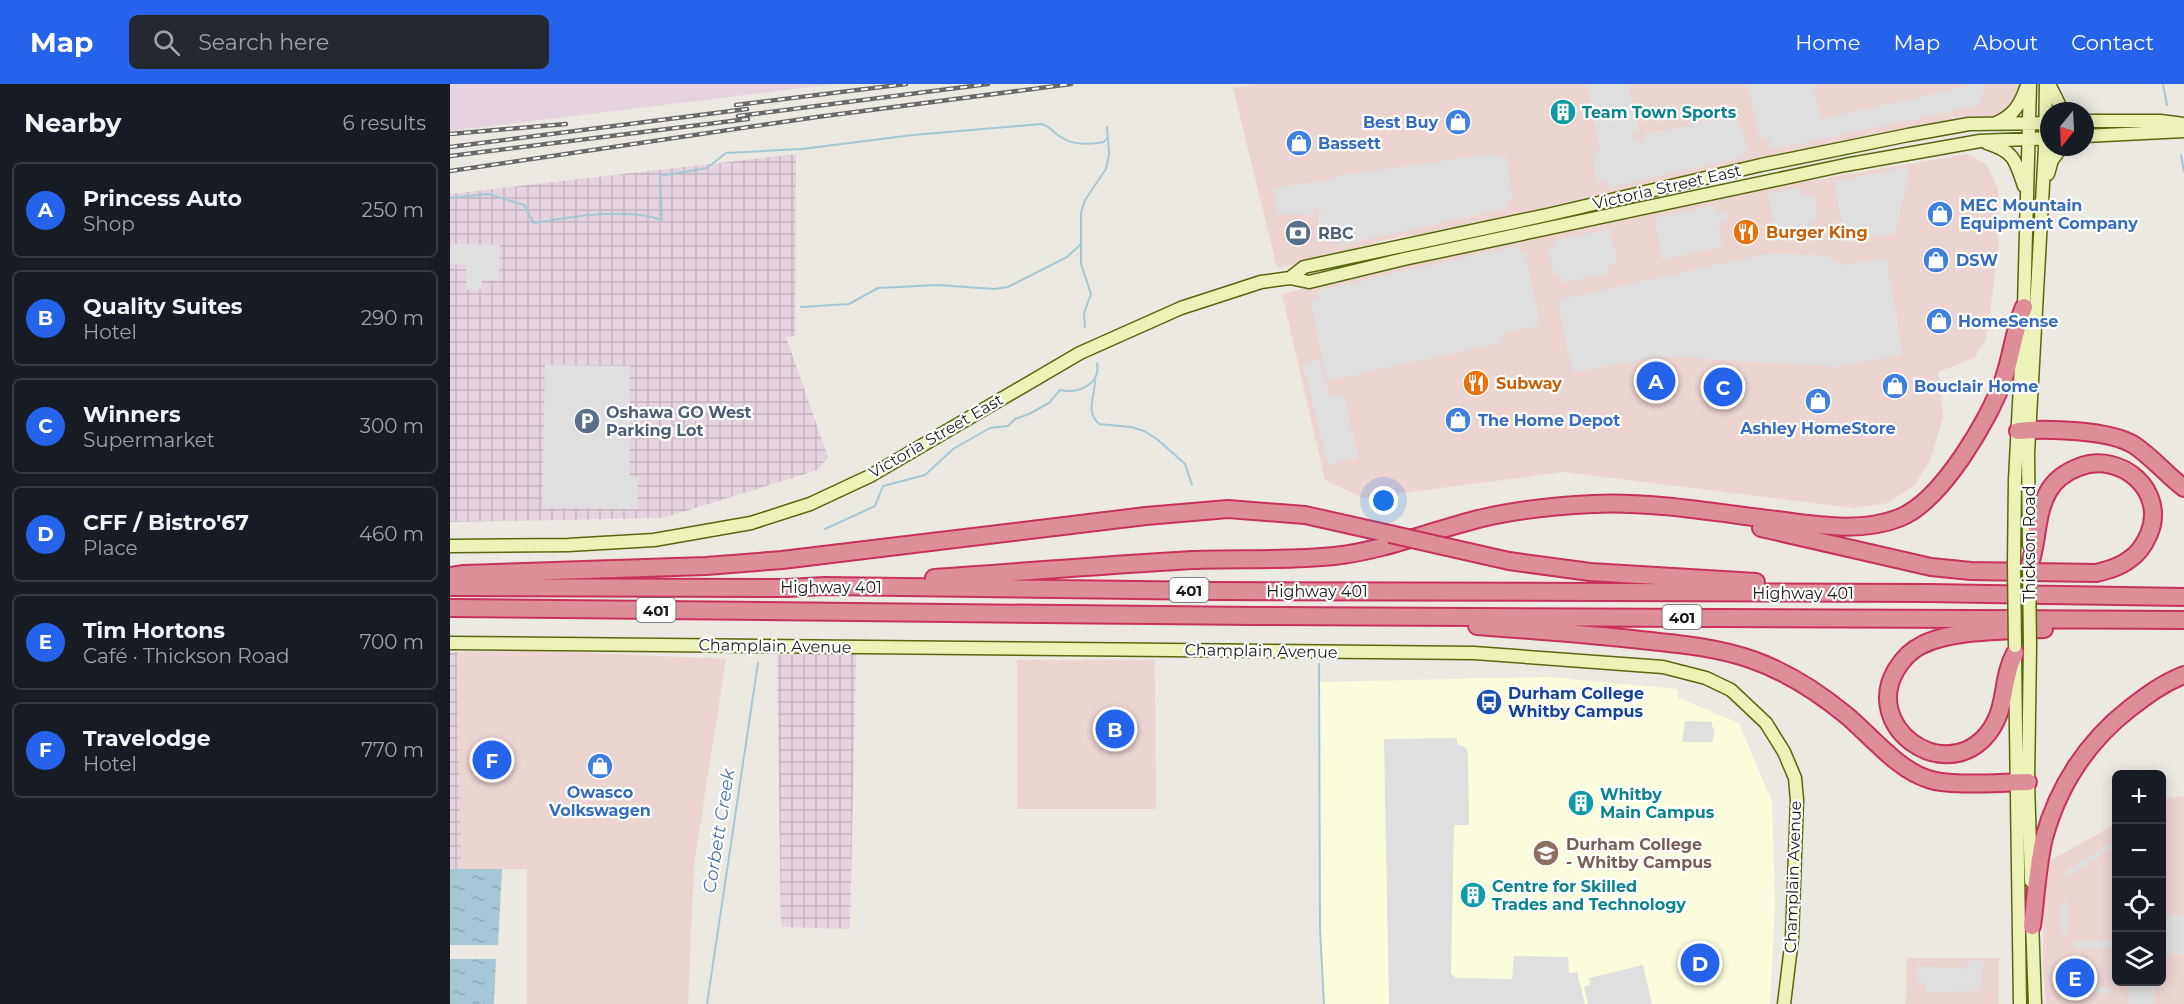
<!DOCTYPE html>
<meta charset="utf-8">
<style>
body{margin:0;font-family:Montserrat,sans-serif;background:#242831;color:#f1f3f6}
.controls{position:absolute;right:18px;bottom:18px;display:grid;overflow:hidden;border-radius:9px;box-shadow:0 3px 15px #0003}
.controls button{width:54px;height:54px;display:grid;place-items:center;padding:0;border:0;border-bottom:2px solid #363941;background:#171b24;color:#f1f3f6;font:30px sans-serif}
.compass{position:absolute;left:1590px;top:18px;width:54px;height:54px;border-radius:50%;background:#171b24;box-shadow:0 3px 15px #0003;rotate:198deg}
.you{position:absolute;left:934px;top:417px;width:21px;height:21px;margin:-15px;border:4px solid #fff;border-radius:50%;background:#1a73e8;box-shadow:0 0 0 9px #1a73e833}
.badge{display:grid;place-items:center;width:39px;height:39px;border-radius:50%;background:#2563eb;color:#fff;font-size:20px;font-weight:700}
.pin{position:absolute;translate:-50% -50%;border:3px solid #fff;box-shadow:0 2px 6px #0006}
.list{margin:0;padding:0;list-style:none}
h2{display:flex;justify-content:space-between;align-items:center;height:78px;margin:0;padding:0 24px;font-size:26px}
h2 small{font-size:20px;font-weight:400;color:#9ea1a6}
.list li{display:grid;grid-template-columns:39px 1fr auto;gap:18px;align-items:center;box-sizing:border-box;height:96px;margin:0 12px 12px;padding:0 12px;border:2px solid #363941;border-radius:9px}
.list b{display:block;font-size:22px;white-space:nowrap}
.list p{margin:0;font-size:20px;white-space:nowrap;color:#9ea1a6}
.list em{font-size:20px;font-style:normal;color:#9ea1a6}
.icon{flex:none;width:33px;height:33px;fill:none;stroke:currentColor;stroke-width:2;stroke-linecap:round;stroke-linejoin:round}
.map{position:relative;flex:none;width:1734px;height:920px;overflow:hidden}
header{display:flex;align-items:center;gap:36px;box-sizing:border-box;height:84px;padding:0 30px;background:#2563eb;color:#fff}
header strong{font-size:28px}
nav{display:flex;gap:33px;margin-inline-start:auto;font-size:21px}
.search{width:420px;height:54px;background:#242831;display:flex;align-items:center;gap:15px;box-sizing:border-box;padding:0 21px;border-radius:9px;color:#9ea1a6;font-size:22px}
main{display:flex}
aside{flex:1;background:#171b24}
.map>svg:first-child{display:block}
</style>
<header>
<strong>Map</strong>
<div class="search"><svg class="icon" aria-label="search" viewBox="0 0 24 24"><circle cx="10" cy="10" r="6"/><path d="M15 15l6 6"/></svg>Search here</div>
<nav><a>Home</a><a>Map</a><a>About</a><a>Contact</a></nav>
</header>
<main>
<aside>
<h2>Nearby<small>6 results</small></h2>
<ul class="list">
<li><span class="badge">A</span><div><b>Princess Auto</b><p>Shop</p></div><em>250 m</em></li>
<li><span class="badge">B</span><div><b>Quality Suites</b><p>Hotel</p></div><em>290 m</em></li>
<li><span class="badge">C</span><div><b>Winners</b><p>Supermarket</p></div><em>300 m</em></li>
<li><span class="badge">D</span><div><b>CFF / Bistro'67</b><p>Place</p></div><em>460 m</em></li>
<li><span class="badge">E</span><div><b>Tim Hortons</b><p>Café · Thickson Road</p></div><em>700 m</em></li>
<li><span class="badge">F</span><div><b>Travelodge</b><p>Hotel</p></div><em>770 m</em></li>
</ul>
</aside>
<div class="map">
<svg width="1734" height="920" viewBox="0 0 1734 920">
<defs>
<pattern id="industrial-grid" width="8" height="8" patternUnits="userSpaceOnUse" patternTransform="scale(1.5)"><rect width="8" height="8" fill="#e5d4e0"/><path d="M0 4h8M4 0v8" fill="none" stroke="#c4b5c0"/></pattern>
<pattern id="water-ripples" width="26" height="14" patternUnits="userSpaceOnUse" patternTransform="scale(1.5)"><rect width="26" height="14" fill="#a5c8d7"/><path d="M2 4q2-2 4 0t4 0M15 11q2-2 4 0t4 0" fill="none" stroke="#8dabb8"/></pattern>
</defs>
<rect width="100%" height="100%" fill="#ece9e2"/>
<path fill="#ecd4d1" d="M807,0h767l-2,9 -20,24 -344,69 -87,15 -89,23 -98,16 -52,17 -55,11 -44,-180z
M1517,70l19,10 12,25v65l-12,86 -12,18 -36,14 5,45 -12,41 -16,27 -27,18 -34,5 -290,-36 -201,26 -38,-18 -43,-186 67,-17 413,-88z
M73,566l203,9 -32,205 -6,140h-161v-135h-66l-4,-217z
M567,576h138l1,149h-139z
M1734,712v208h-138l-3,-41 1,-99 72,-40v158h46v-183z
M1457,874h92l-1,46h-92z"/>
<path fill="url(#industrial-grid)" d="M346,70l-1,182 -9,1 42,120 -10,13 -155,48 -213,4v-328z
M0,568h7l4,217h-11z
M406,569l-6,276 -69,-2 -4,-272z"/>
<path fill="#fafcdb" d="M1098,593l129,12 1,9 61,25 33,79 3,102 -5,100h-446l-4,-75 -2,-247z"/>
<path fill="#e5d4e0" d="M0,0h385l-385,47z"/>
<path fill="#dfdfdf" d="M1137,0h41l11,46 -7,3 2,5 7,4 3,-1 -1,-6 93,-20 13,35 -6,1 1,6 -136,31 -2,-8 -10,2 -4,-29 8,-3z
M1297,0h67l7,35 144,-32v-3h20l-5,21 -210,45 -2,-13 -8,1z
M1041,70l9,3 7,-1 6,44 -7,1 1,7 -169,38 -2,-10 -15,1 -4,-27 6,-1v-2l-9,1 1,7 -37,-1 -5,-26 62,-9v-3z
M1460,83l-14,66 -50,10 -12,-62z
M1352,103l2,9 10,-2 5,26 -8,2 1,8 -36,7 -8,-43z
M1265,121l2,8 9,-2 2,10 -10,2 6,23 -61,14 -9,-42z
M1160,145l7,34 -9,2 2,8 -48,10 -2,-9 -6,1 -6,-27 8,-2 -1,-6z
M0,160l50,1 -1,36 -17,-1 -1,10h-15v-25l-16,-1z
M1069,161l1,9 6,-2 14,73 -35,8 -4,10 -174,38 -17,-82 8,-1 -1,-7z
M1321,169l56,3 16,9 43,-8 17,97 -64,13 -181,-11 -85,17 -16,-73z
M869,275l10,37 14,-3 16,64 -31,8 -25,-102z
M95,281l85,1v110l8,1v32l-96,-1z
M1235,637l27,1v4l3,4 -3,12h-30z
M1007,654v7l6,1 4,4 1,6 1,69h-15l-3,149 5,4 56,1 2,-23 54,1 1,16 8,-1 8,32h-196l-5,-265z
M1666,756v5l-48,32 -3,-5z
M1611,818h7v32h-7z
M1712,831h22v39h-22z
M1661,856l1,9h-37l-1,-8z
M1517,877h16l-2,30 -56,1 1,-7 -3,-3h-6l-1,-16 50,3z
M1193,881l9,39h-64l-4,-17 6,-2 -1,-7z
M1679,898h26v22h-26z
M1617,902l43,1v6l-44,-1z"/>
<path fill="url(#water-ripples)" d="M0,785h52l-4,76h-48z
M0,875h46l-2,45h-44z"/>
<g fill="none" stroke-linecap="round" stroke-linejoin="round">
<path stroke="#a5c8d7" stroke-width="2" d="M1713,0l4,21
M1731,71l3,16
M0,114l38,-4 36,11 10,18c38,-6 91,-16 128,-3l-2,-44 47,-8 19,-15 76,-4 111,-14 128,-11c10,2 12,9 20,13 13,9 27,7 43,5l4,-5
M351,223l48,-3 29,-16 60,-3 56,4 14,-2 59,-30 14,-13
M635,243l-1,-14 7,-19 -10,-30v-51l4,-13 21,-31 3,-15 -2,-27
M645,297c0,16 -10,30 4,43l32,3 13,4 13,8 28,25 7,21
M375,445l50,-23 8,-20 42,-11 28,-26 37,-21 18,-2 7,-7 14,-5 20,-11 11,-13c19,4 41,-6 37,-27
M869,580l1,265 4,75
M257,920l51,-341"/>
<defs>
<path id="secondary" d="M1599,0l11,22 6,5
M1635,37h75l24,3
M1546,39c17,-7 24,-18 30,-35
M1635,52l99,-5
M1537,59c28,9 28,17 37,43
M1598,90l4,-14 10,-13
M840,194l14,-11 243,-52 214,-50 147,-30 61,-11 80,-1
M1579,461l-1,-92 17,-305 1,-64
M0,462l118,-1 86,-5 97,-17 59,-19 60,-28 210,-123 101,-45 80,-26 29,-4 19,4 95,-23 441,-94 135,-24 69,-3
M1564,478l1,-82 9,-173 6,-223
M0,559l1024,10 189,14 43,11 25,12 35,33 18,29 11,26 2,22 -5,138 -8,66
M1580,562l-2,136 3,99
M1565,575l5,345
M1582,836l3,84"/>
<path id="highway" d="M1568,347c28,-3 92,-1 116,14 18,12 33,30 50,43
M1311,444l170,39 40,4 125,2c12,-3 24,-6 34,-14 8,-5 15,-16 19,-25 18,-43 -28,-83 -70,-67 -13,5 -24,12 -31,25 -13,24 -10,51 -19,75
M997,463l62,14 81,11 166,10
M0,492l14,-2 242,-8 76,-6 364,-44 82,-7 77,6 85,19
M484,494c86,-6 172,-13 258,-18 47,-2 95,1 142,-4 47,-5 91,-23 137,-35 39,-11 82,-15 122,-17 58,-3 125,9 184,16 39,5 84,13 122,-2 42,-16 90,-98 105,-140 8,-23 10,-48 20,-71
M0,503l337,1 38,-2 391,5 712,2 256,4
M0,524l805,8 929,4
M1027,542c55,4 109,8 164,14 37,4 76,7 112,20 34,12 65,32 93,55 24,20 52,55 82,64 22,8 75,3 100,3
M1565,569c-15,27 -6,59 -31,85 -44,45 -121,-12 -88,-68 6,-10 15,-20 26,-25 31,-16 87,-14 122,-16
M1582,842c4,-29 5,-59 12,-88 14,-51 43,-96 85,-129 17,-13 34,-26 55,-34"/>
</defs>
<use href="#secondary" stroke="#58670d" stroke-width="15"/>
<use href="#highway" stroke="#c7315c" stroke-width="20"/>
<use href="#secondary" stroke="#edf3b8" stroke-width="12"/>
<use href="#highway" stroke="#de8e98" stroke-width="16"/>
<defs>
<path id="rail" d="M286,21l170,-21
M288,32l250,-32
M0,50l116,-10
M0,63l297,-38
M0,72l298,-37
M0,87l367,-54 254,-33"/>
</defs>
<use href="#rail" stroke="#696969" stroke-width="4.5"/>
<use href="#rail" stroke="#fff" stroke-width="2" stroke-dasharray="7" stroke-linecap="butt"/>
<defs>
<path id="secondary-bridge" d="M1564,478l1,84
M1579,483l1,79"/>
<path id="highway-bridge" d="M940,450l57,13"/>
</defs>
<use href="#secondary-bridge" stroke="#58670d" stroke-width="15" stroke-linecap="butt"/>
<use href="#highway-bridge" stroke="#c7315c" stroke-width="20" stroke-linecap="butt"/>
<use href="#secondary-bridge" stroke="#edf3b8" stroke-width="12"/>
<use href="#highway-bridge" stroke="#de8e98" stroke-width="16"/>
</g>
<defs>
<symbol id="building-disc" viewBox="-11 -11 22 22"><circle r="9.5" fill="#0f9aa8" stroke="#fff"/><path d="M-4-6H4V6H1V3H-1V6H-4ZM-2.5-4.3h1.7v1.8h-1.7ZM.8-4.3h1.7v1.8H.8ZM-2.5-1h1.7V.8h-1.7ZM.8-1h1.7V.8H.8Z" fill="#fff"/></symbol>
<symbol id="shop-disc" viewBox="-11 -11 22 22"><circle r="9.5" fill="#3f7fe0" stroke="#fff"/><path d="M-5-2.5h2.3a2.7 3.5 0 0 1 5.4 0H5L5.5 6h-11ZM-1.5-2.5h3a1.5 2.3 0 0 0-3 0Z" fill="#fff"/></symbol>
<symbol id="restaurant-disc" viewBox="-11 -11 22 22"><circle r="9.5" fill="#e8710a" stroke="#fff"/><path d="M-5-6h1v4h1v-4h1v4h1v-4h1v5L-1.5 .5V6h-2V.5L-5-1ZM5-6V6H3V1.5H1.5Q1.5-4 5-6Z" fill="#fff"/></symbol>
<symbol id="bank-disc" viewBox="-11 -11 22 22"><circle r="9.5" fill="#5c6f8a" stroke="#fff"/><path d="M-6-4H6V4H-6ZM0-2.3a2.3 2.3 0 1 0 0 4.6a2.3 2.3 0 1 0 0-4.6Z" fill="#fff"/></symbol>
<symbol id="parking-disc" viewBox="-11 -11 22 22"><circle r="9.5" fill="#5c6f8a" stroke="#fff"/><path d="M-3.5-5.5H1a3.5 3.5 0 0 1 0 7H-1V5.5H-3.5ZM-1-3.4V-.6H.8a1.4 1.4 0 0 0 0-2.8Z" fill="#fff"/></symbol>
<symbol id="bus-disc" viewBox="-11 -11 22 22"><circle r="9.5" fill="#1a4fb4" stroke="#fff"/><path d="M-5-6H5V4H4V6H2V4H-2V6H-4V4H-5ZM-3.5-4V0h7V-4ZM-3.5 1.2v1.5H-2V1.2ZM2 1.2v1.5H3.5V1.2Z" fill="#fff"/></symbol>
<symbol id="university-disc" viewBox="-11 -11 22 22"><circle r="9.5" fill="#8d6e63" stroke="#fff"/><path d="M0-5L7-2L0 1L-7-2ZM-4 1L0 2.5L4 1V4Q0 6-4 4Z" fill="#fff"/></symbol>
</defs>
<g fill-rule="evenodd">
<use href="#building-disc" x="1098" y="13" width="30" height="30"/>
<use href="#shop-disc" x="993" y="23" width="30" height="30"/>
<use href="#shop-disc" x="834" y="44" width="30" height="30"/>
<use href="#shop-disc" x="1475" y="115" width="30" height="30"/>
<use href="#restaurant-disc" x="1281" y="133" width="30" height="30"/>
<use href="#bank-disc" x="833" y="134" width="30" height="30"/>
<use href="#shop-disc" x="1471" y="161" width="30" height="30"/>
<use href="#shop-disc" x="1474" y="222" width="30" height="30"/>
<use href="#restaurant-disc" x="1011" y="284" width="30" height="30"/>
<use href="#shop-disc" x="1430" y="287" width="30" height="30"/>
<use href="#shop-disc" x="1353" y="302" width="30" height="30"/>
<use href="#shop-disc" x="993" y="321" width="30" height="30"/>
<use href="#parking-disc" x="122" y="322" width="30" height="30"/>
<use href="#bus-disc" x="1024" y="603" width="30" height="30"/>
<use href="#shop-disc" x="135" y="667" width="30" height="30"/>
<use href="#building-disc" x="1116" y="704" width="30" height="30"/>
<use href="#university-disc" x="1081" y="754" width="30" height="30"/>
<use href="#building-disc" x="1008" y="796" width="30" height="30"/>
</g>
<g text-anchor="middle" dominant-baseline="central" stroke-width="4.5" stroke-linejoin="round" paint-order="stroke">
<g fill="#fff" stroke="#5f5f5f" stroke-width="1.5">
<rect x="719.5" y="494" width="39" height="24" rx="4.5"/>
<rect x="186.5" y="514" width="39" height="24" rx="4.5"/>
<rect x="1212.5" y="521" width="39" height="24" rx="4.5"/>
</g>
<g font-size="15" font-weight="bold" fill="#1b1b1b">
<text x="739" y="506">401</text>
<text x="206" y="526">401</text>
<text x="1232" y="533">401</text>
</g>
<g font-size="16" font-weight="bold" fill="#0d838f" stroke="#fff" text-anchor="start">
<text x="1132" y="28">Team Town Sports</text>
<text x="1150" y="710">Whitby<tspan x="1150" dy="18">Main Campus</tspan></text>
<text x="1042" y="802">Centre for Skilled<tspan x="1042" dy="18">Trades and Technology</tspan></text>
</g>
<g font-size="16" font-weight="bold" fill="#366cbe" stroke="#fff" text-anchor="start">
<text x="988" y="38" text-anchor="end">Best Buy</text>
<text x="868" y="59">Bassett</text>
<text x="1510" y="121">MEC Mountain<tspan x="1510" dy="18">Equipment Company</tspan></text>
<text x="1506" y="176">DSW</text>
<text x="1508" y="237">HomeSense</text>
<text x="1464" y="302">Bouclair Home</text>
<text x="1028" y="336">The Home Depot</text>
<text x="1368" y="344" text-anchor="middle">Ashley HomeStore</text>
<text x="150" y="708" text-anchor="middle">Owasco<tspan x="150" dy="18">Volkswagen</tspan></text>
</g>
<g font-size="16" fill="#1b1b1b" stroke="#fff">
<text transform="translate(1217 103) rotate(-13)">Victoria Street East</text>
<text transform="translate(486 352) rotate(-30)">Victoria Street East</text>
<text transform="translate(1579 460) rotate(-90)">Thickson Road</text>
<text x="381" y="503">Highway 401</text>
<text x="867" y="507">Highway 401</text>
<text x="1353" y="509">Highway 401</text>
<text transform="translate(325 562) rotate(1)">Champlain Avenue</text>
<text transform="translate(811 567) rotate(1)">Champlain Avenue</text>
<text transform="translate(1343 793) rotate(-88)">Champlain Avenue</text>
</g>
<g font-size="16" font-weight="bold" fill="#c56008" stroke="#fff" text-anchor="start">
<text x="1316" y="148">Burger King</text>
<text x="1046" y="299">Subway</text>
</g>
<g font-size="16" font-weight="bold" fill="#4e5e75" stroke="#fff" text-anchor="start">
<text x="868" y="149">RBC</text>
<text x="156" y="328">Oshawa GO West<tspan x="156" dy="18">Parking Lot</tspan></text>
</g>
<g font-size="16" font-weight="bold" fill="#164399" stroke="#fff" text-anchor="start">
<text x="1058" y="609">Durham College<tspan x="1058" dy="18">Whitby Campus</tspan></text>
</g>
<g font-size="16" font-weight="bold" fill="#785e54" stroke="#fff" text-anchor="start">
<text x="1116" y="760">Durham College<tspan x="1116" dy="18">- Whitby Campus</tspan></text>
</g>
<g font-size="18" font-style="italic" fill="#5074a2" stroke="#fff">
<text transform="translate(269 747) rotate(-81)">Corbett Creek</text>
</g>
</g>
</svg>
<div class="controls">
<button>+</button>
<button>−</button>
<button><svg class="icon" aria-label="locate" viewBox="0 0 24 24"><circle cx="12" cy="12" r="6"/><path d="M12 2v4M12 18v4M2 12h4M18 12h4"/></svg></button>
<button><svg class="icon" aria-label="layers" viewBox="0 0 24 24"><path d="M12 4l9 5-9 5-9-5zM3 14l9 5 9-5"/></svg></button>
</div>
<svg class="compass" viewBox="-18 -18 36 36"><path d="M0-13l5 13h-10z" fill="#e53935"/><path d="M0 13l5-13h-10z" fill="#9ea1a6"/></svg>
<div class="you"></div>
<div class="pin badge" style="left:1206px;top:297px">A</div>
<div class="pin badge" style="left:665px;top:645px">B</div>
<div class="pin badge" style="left:1273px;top:303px">C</div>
<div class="pin badge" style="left:1250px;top:879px">D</div>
<div class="pin badge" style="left:1625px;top:894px">E</div>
<div class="pin badge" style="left:42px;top:676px">F</div>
</div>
</main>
